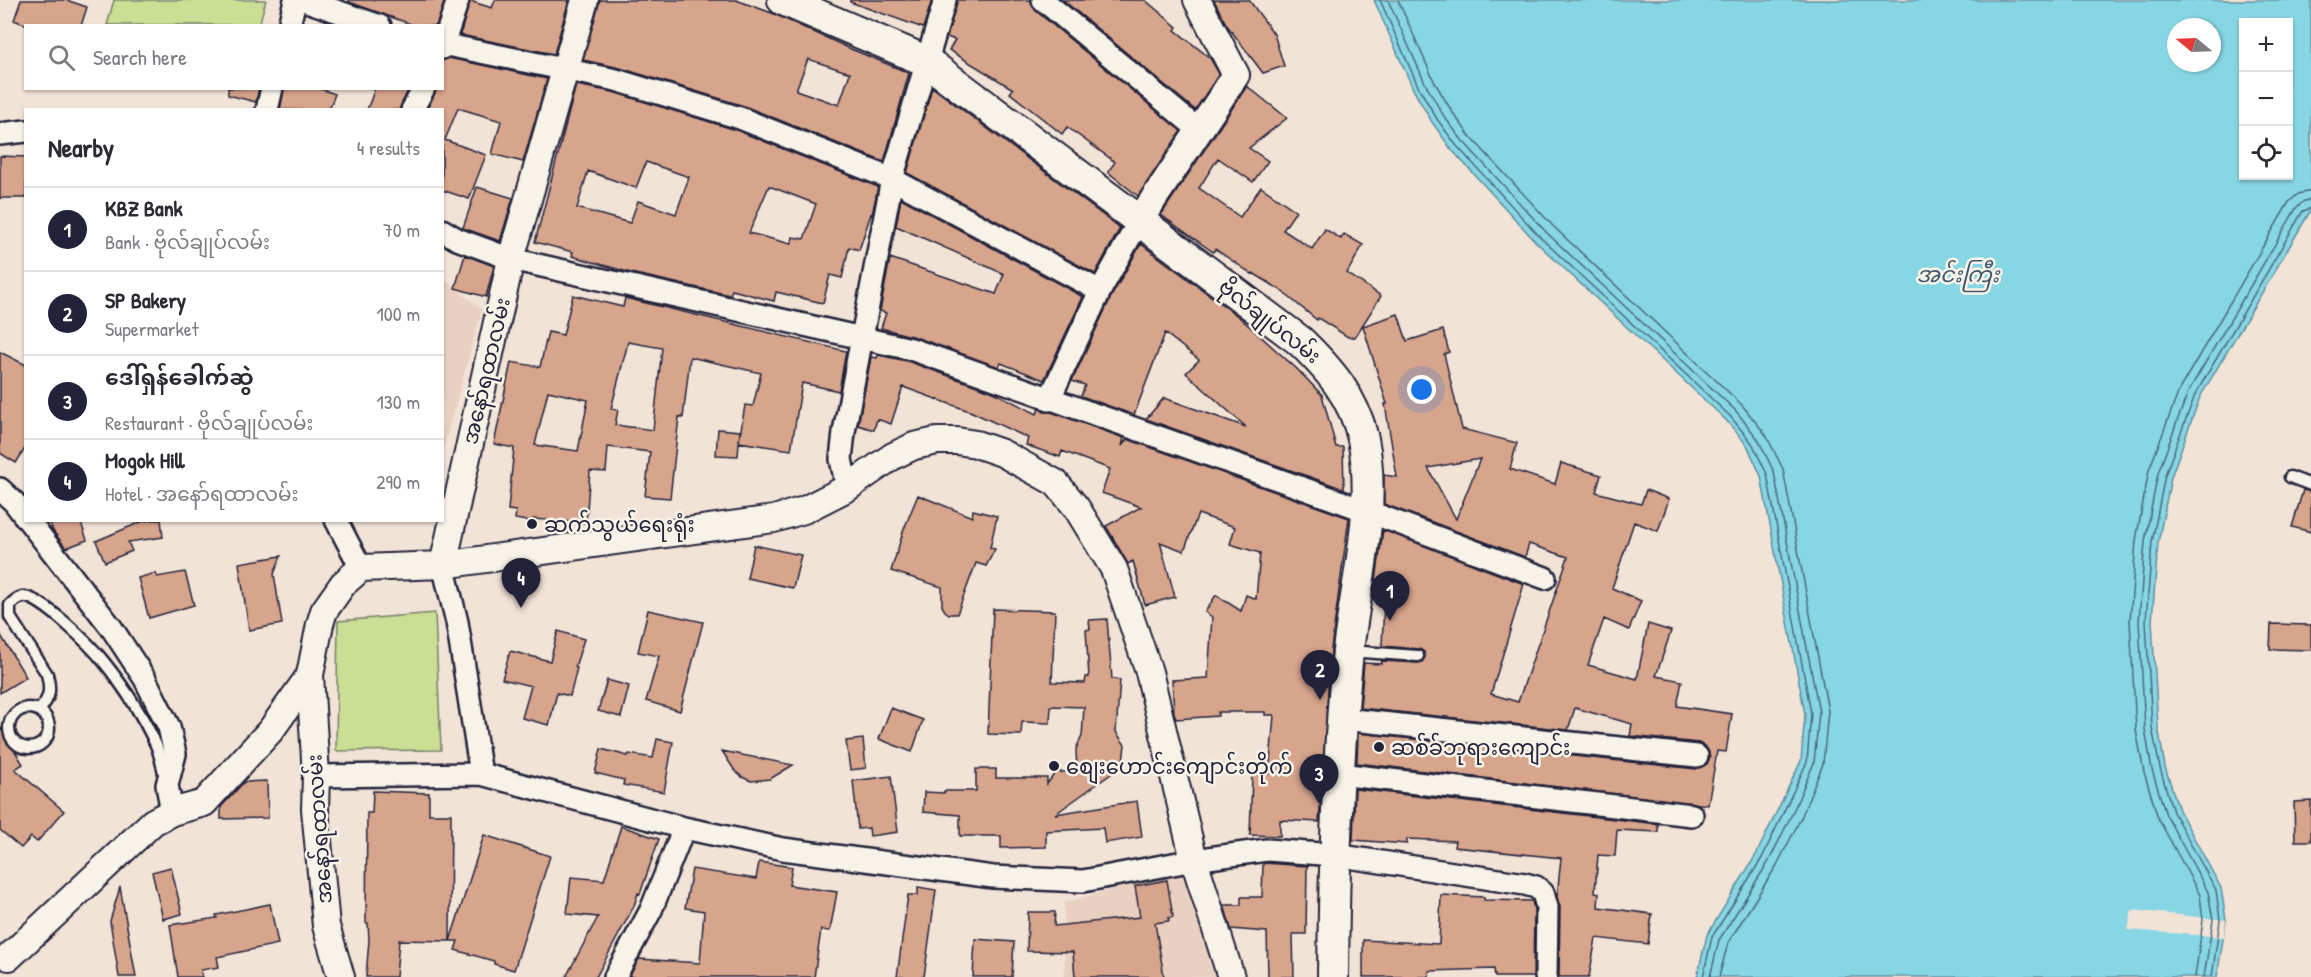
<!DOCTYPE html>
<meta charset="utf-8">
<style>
body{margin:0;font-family:"Patrick Hand","Noto Sans Myanmar",sans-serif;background:#f7f7f7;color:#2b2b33}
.controls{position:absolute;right:18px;top:18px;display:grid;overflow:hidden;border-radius:0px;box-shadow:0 2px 4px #0004}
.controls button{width:54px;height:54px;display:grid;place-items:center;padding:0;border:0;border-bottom:2px solid #e1e1e2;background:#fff;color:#2b2b33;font:30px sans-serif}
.compass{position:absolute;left:2167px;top:18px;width:54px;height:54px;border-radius:50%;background:#fff;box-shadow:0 2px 4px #0004;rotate:289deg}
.you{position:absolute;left:1422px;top:390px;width:21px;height:21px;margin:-15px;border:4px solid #fff;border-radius:50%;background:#1a73e8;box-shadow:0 0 0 9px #1a73e833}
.badge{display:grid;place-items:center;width:39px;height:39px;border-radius:50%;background:#22223b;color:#fff;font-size:20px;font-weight:700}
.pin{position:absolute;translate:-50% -50px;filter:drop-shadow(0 2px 3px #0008)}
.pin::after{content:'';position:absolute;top:32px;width:21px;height:18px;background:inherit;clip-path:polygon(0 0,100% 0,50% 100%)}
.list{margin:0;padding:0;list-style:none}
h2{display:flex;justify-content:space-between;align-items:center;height:78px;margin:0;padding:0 24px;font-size:26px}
h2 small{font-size:20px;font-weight:400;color:#7c7c81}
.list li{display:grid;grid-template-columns:39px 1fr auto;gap:18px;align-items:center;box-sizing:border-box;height:84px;padding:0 24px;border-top:2px solid #e1e1e2}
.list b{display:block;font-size:22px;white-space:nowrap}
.list p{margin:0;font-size:20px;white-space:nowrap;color:#7c7c81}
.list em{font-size:20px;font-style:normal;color:#7c7c81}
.icon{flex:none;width:33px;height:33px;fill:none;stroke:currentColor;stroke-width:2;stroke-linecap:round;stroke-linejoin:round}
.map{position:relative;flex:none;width:2311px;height:977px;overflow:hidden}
.search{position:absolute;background:#fff;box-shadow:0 2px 4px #0004;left:24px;top:24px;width:420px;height:66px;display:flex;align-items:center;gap:15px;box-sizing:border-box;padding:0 21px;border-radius:0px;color:#7c7c81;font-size:22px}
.panel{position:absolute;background:#fff;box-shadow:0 2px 4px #0004;left:24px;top:108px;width:420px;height:414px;border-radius:0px}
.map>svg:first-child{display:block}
</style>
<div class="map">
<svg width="2311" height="977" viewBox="0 0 2311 977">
<rect width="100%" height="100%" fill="#f1e3d6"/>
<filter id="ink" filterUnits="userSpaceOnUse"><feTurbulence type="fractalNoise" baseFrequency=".0167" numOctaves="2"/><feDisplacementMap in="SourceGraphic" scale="12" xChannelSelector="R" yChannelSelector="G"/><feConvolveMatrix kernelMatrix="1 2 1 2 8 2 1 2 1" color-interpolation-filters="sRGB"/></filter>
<g filter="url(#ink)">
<path fill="#e9d0c0" d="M443,278l39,32 -39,139z
M1192,867l30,110h-157l-1,-74z"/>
<path fill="#cade94" stroke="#768068" stroke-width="1.5" d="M114,0h152l-7,25h-152z
M435,613l6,137 -105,1 2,-130z"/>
<path fill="#87d6e3" stroke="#5f8ea0" stroke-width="1.5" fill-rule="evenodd" d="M1374,0h937v210l-111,187 -29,80 -13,66 -6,78 6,106 7,40 14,43 42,78 5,32 -9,57h-520l10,-42 49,-80 45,-94 4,-47 -44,-238 -14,-31 -21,-25 -190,-178 -85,-93 -19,-27 -18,-31zM2244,22h44v154h-44zM2176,27h36v36h-36z"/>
<path fill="#f1e3d6" d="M2132,910l94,10 -2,17 -96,-7z"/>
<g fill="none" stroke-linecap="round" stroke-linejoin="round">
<path stroke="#4a6a7e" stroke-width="1.5" d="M1380,0l39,88 18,31 19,26 85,93 189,178 22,27 15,31 44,239 -4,49 -45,96 -50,79 -9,40
M1388,0l38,85 17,30 19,25 84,92 190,179 22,28 16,33 45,240 -5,51 -22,51 -23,47 -50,79 -9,37
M1398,0l36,81 17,29 18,25 84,91 189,179 24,30 17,34 45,242 -5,53 -22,54 -24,47 -49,78 -9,34
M2195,977l8,-57 -3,-25 -42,-77 -14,-46 -8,-42 -6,-109 6,-81 13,-70 31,-82 109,-186 9,-8 13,-3
M2204,977l9,-57 -5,-28 -42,-77 -14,-45 -7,-41 -6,-108 6,-80 13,-68 30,-81 109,-185 7,-6 7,-1
M2212,977l8,-57 -4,-30 -43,-78 -13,-44 -8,-40 -6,-107 6,-79 13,-67 30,-80 108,-184 8,-3"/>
</g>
<path fill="#d7a48c" stroke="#22223b" stroke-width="1.5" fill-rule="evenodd" d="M21,0h45l21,7 -6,19h-52l-15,-6z
M349,0h96l-9,26h-20l-67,-24z
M495,0h74l-15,54 -94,-19 10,-34 22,7z
M600,0h136l36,13 79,36 58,24 -25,89 -140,-56 -124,-38 -37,-8zM808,59l42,14 -11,32 -43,-15z
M850,0h82l-9,28 -73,-26z
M957,0h74l4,10 146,121 -43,65 -30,-24 7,-10 -48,-35 -5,7 -52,-41 3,-4 -64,-39 6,-10 -8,-3z
M1063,0h82l32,27 -2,3 35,28 9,16 -24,36z
M1214,0h35l25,34 10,32 -21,7 -37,-49z
M449,58l98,21 -24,83 -31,-8 9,-33 -43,-13 -13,32 41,15 -17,44 -27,-9v-80h-15l10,-22h5v-28z
M576,85l37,7 123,38 142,57 -6,28 -1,-1 -12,36 -10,-3 -7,31 -12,-3 -7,28 -47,-11 -2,9 -42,-11 -2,5 -99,-22 -59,-17 1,-4 -38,-10zM646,162l43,15 -13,37 -38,-13 -8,22 -53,-15 11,-37 48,17zM769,186l47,18 -12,35 -11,-2 -2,7 -42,-11z
M1247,86l40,32 -38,30 19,13 -15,21 -35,-24 -19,30 41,29 21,-30 35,24 -13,19 29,19 13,-20 16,10 3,-5 19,11 -16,28 34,23 -26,41h-7l-30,-19 -1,2 -38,-31 -26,-16 -1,1 -37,-25 -2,3 -52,-37z
M932,87l188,141 -25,46 -188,-101z
M228,88h31l-3,14 -28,-7z
M284,88h34l17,6 -6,16h-49z
M375,88h34l-10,22h-32z
M0,156l26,1v41h-26z
M477,187l36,11 -13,43 -37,-13z
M901,198l182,99 -39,83 -43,-17 -2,4 -84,-30 -34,-9 5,-15 -6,-2 10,-53 106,36 8,-20 -108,-48z
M1141,244l98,73 58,52 25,26 14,52h7l1,42 -198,-70 18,-21 82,29 -60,-54 13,-13 -34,-27 -31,82 -53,-19 4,-11 -13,-4 39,-84z
M465,255l29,11 -8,31 -31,-9z
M573,295l50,12 2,-9 221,53 -7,40 -37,-8 -11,67 -52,-8 6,-37 8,1 8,-33 -71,-16 -7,61 -4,-1 -9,81 -25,-2 5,-44 -42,-5 -2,25 -16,-1 -4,52 -53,-4v3l-18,-3 1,-8 -8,-1 6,-62 -20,-4 17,-82 29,5 8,-35 15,3zM628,342l34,6 -9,82 -38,-5 3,-15 -7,-1zM548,391l40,9 -10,51 -43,-6z
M1398,314l9,27 36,-11 6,22 -5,2 18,75 55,14 -7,26 45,15 6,-21 40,12 -5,17 45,12 5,-14 23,9 -11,32 -24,-9 -22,66 29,13 -12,29 -25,-11 -16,46 49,14 11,-55 23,7 -15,45 26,5 -5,25 55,8 -6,38 -9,-1 -9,54 -351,-42 1,-30 338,36 11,-5 3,-7 -2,-7 -9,-7 -69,-7 2,-12 -57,-16 -7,22 -208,-22 4,-45 17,1 1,-3 36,2 4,-1 3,-5 -1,-5 -5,-3 -37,-3 3,-65h-9l7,-51 141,54 -33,110 27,8 50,-145 -39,-13 -4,13 -141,-53v-29l13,2 -12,-73h2l-24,-78zM1480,459l-24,60 -28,-51z
M0,352l26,13v82l-10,16 -16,-10z
M878,355l29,6 84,30 46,23 2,-6 5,4h7l73,26 -2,8 5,-7 222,79 -18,131 -12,173 -39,-2v16l-30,-1 2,-61h17l5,-59h-9v-3h-47v4l-42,3 -2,-6 -2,-33 36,-2 4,-61 -7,-5 11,-17 25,16 5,-16 10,4 4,-46 -30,-9 5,-17 -37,-13 -14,37 -24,-9 15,55 -30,8 -12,-44 -5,3 -22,-38 35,-19 -39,-14 8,-24 -48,-18 -2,6 -34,-12 2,-7 -56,-26 -69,-25 -12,37 -14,-5 -3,11 -16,-5 13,-68 6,1z
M718,429l22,2 -2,25 -22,-1z
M2303,490l8,2v40l-19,-5z
M918,495l54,22 1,-7 24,6 -7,32 5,1 -9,17 -10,-3 -19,51h-8l-4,-3 -3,-5v-19l-51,-16 13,-42z
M49,520h31l7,20 -21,8 -13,-17z
M150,520h11l2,17 -35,5 4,9 -27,11 -9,-21 45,-19z
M754,545l47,10 -8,33 -46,-10z
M281,556l-7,18 8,50 -33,6 -10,-67z
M185,572l9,33 -45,13 -11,-40 18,-5 1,4z
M993,609l62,2 -3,71 33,1 1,-6h3l-3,-47 4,-1 -1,-9 18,-1 5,60 8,1 -4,52 9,13 -2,17 -5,7 -63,45 82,-13 5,36 -37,6 -2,-15 -57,3v16l-45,1v-12h-41v-21l-37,-3 1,-20 20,1v-2h32v-22h20v9h51v6l9,-12h21l-1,-23 6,-13 2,-29 -33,-1 -1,17 -28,-1 -1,13 -33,-1z
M648,610l55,12 -23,89 -34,-10 13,-45 -21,-4z
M2271,624l40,1v25l-41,-1z
M558,631l26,8 -9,28 2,1 -7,28 -13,-3 -8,32 -27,-7 9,-32 -29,-7 8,-28 40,10z
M0,634l26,43 -26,16z
M607,680l22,6 -8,31 -23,-6z
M891,708l32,12 -11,32 -33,-13z
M0,727l23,37 -8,5 49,42 -27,31 -6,-5 -10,11 -21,-18z
M657,739l16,3 -9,50 -41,-7 1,-5 -29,-7 6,-24 27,7 1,-2 24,4z
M863,739l3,29 -16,2 -4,-29z
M722,751l71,14 -23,14 -19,2 -9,-4 -7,-6z
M891,776l7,56 -28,4 -1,-8 -11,1 -5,-48z
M267,781l1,37 -47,1v-12l23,-25z
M1355,789l303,35v8l-41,-2 -2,26 -17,-1 -3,37 4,1 -1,14 54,7 -4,30 -52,-6 -7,39h-30l1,-70 -3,-10 4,-39 -107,-11 1,-6 -48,-2v5l-54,-4z
M373,791l56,2v21h22l-1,127 -51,-1 -3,37h-30l3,-37 -1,-17h-2l1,-110h5z
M2311,801v40h-16l-1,-39z
M621,826l38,13 -19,55 -2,-1 -4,13 -38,71h-30l32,-60 -31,-3 4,-37 33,3z
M484,835l66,21 -36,114 -20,-6v-3l-39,-11 3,-9h-8z
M759,862l33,5 -3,18 48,7 -7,39 -9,-1 -7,47h-185l10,-18 61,4 4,-52 -19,-3 7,-39 64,10z
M1263,863l44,3 -1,68h-13l1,43h-26l-1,-45 -36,-3 -6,-21v-3h16v-8h21z
M171,867l11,47 -19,5 -11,-47z
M1167,880l6,37 -5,1 1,3 -14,2 9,54h-89l-2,-25 -46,-1 1,-39h27l-1,14 86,-9 -5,-31z
M120,887l16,90h-17l-9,-56z
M918,887l18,3 -12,87h-27l11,-82h10z
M1441,895l43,2v3l48,1 2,8 -1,68h-38l-1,-8 -65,2v6h-66v-37l76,4z
M270,904l8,40 -61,13 2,10 -18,3 1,7h-24l-8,-52 47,-7 -1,-3z
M975,939l39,3 -2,35h-39z"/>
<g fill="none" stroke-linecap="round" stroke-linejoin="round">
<defs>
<path id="service" d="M2290,477l21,8
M1349,651l69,5
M9 728a20 20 0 1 1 40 0a20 20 0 1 1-40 0Z
M39,710c11,-11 12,-21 8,-36l-37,-57v-12c3,-3 8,-7 12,-8 18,-3 71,51 82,65 20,25 39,54 52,83 4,9 6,21 9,31"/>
<path id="minor" d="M304,0l76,26
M1043,0l157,131
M289,26l6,-26
M442,44l174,36 124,38 152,61 208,112
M442,48l16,-48
M267,110l5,-22
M412,110l12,-22
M0,134l26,-3
M442,230l15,9 54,20 400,90 456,162 178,67
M1049,400l51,-109 39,-70
M847,488l-6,-29 3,-27 48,-253 53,-179
M0,489l14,13 12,16
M28,520l83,107 34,52 24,48 6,27 -8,31 5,27
M336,520l25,48
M443,565l14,57 24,152
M1343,719l354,37
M1339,774l353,41
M316,776l165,-2 203,54 99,21 210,28 90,4 111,-21 73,-10 68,5 190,29 11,3 7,6 4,14 -1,70
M615,977l36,-67 33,-82"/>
<path id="tertiary" d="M1139,221l97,-146 -39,-75
M443,565l331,-46 30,-9 43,-22 46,-32 21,-10 23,-5h20l19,3 26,9 54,30 20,24 38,62 35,103 45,188 37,117
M9,957l144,-135 19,-10 32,-9 67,-73 39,-55
M341,977l-15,-51 -11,-117 1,-33 -6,-101 10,-51 4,-13 19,-27 18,-16 82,-3 68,-306 74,-259"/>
<path id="secondary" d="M783,0l143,61 374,280c29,28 54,56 63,98 14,69 -7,143 -15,212 -11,108 -14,217 -15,326"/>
</defs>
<use href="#service" stroke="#22223b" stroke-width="15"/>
<use href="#minor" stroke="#22223b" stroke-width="26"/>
<use href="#tertiary" stroke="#22223b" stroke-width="30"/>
<use href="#secondary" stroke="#22223b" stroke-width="34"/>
<use href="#service" stroke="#f7f3e8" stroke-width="10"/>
<use href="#minor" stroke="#f7f3e8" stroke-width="21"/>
<use href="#tertiary" stroke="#f7f3e8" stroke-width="26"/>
<use href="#secondary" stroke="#f7f3e8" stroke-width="30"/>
</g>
</g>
<g fill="#22223b" stroke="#f7f3e8" stroke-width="2">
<circle cx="532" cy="524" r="6"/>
<circle cx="1379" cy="747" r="6"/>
<circle cx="1054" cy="766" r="6"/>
</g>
<g text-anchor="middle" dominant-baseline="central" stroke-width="5" stroke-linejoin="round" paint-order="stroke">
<g font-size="21" fill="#22223b" stroke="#f7f3e8">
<text transform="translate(1270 321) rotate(38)">ဗိုလ်‌ချုပ်‌လမ်း</text>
<text transform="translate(486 371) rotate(-77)">အ‌နော်‌ရထာလမ်း</text>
<text transform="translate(319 829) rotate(-94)">အ‌နော်‌ရထာလမ်း</text>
</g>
<g font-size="21" fill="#22223b" stroke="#f7f3e8" text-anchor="start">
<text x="544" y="524">ဆက်သွယ်ရေးရုံး</text>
<text x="1391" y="747">ဆစ်ခ်ဘုရားကျောင်း</text>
<text x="1066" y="766">စျေးဟောင်းကျောင်းတိုက်</text>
</g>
<g font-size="22" font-style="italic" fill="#40586d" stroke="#f7f3e8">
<text x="1958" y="274">အင်းကြီး</text>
</g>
</g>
</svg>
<div class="controls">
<button>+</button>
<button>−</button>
<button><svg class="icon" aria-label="locate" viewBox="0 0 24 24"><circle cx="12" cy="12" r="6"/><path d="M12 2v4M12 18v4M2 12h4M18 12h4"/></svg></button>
</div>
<svg class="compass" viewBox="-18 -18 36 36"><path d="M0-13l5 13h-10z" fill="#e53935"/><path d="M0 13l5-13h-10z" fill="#7c7c81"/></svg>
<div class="you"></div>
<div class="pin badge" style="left:1390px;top:621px">1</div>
<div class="pin badge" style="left:1320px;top:700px">2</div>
<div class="pin badge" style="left:1319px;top:804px">3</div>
<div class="pin badge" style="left:521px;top:608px">4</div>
<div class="search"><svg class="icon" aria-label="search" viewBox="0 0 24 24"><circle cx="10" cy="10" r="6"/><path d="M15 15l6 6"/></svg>Search here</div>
<section class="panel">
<h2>Nearby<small>4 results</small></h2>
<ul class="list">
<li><span class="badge">1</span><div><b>KBZ Bank</b><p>Bank · ဗိုလ်‌ချုပ်‌လမ်း</p></div><em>70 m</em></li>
<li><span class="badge">2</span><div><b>SP Bakery</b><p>Supermarket</p></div><em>100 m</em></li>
<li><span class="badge">3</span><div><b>ဒေါ်ရှန်ခေါက်ဆွဲ</b><p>Restaurant · ဗိုလ်‌ချုပ်‌လမ်း</p></div><em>130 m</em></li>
<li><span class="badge">4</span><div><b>Mogok Hill</b><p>Hotel · အ‌နော်‌ရထာလမ်း</p></div><em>290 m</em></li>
</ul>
</section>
</div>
